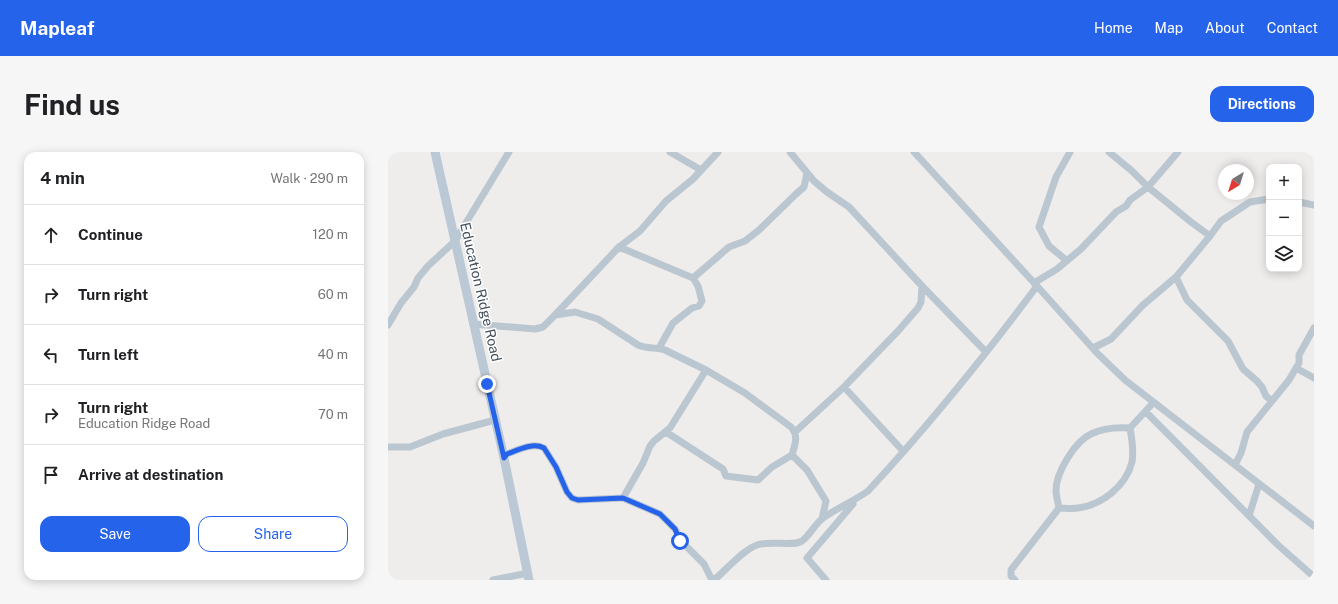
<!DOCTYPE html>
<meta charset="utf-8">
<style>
body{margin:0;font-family:"Public Sans",sans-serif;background:#f6f6f6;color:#202124}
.controls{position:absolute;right:12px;top:12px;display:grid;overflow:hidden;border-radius:8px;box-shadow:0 2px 10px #0003}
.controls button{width:36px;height:36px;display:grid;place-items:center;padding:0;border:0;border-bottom:1px solid #e0e0e0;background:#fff;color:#202124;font:20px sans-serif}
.compass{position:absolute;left:830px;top:12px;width:36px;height:36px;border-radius:50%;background:#fff;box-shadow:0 2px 10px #0003;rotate:218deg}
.stop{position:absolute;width:12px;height:12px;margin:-9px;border:3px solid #2563eb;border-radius:50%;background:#fff}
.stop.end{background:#2563eb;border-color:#fff;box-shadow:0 1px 4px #0008}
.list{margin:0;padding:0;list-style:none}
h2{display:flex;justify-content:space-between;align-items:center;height:52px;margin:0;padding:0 16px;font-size:17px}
h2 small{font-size:13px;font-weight:400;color:#757577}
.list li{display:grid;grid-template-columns:26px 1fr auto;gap:12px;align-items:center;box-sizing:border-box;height:60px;padding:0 16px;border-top:1px solid #e0e0e0}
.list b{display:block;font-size:15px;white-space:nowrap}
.list p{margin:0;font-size:13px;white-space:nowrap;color:#757577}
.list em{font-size:13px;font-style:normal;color:#757577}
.actions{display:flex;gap:8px;padding:12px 16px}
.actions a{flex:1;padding:9px 0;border:1px solid #2563eb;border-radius:12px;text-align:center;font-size:14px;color:#2563eb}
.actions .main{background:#2563eb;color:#fff}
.icon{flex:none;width:22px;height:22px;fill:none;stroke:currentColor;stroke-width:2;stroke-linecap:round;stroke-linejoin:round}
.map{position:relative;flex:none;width:926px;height:428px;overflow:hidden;border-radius:12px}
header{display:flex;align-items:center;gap:24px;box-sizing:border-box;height:56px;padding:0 20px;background:#2563eb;color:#fff}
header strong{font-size:19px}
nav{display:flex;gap:22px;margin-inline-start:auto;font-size:14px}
.intro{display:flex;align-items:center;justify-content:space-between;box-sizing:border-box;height:96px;padding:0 24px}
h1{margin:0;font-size:28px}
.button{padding:10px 18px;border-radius:12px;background:#2563eb;color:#fff;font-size:14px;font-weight:700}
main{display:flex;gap:24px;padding:0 24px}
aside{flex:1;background:#fff;border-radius:12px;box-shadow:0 2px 10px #0003}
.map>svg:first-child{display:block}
</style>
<header>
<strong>Mapleaf</strong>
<nav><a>Home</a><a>Map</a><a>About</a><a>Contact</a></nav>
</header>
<div class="intro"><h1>Find us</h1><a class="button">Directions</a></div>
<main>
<aside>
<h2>4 min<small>Walk · 290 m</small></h2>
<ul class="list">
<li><svg class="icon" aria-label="ahead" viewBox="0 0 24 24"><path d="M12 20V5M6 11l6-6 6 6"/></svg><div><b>Continue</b></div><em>120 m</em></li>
<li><svg class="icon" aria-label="right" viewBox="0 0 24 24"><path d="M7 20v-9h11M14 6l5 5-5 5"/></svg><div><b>Turn right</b></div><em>60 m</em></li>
<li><svg class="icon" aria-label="left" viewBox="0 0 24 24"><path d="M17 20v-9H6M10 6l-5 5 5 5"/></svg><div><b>Turn left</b></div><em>40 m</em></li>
<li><svg class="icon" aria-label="right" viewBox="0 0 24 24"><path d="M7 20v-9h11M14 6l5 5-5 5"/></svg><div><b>Turn right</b><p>Education Ridge Road</p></div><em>70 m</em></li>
<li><svg class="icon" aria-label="arrive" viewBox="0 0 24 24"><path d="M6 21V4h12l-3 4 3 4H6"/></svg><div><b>Arrive at destination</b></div></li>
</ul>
<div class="actions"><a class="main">Save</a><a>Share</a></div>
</aside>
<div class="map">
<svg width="926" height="428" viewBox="0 0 926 428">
<rect width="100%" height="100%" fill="#efecec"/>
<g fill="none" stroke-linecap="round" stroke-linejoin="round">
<path stroke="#bbc7d0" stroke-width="7" d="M282,0l31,18
M402,0l24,29 13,11 22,15 73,79 64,66
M526,0l123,134 60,67 28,27 189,146
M721,0l23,19 16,16 43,35 19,14 11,-15 29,-19 19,-3
M911,50l15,3
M822,84l-34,41 11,23 41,41 15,28 14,12 5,6 4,9 6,5
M231,95l74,31
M678,108l-17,-14 -10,-19 17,-50 14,-25
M646,131l23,-14 24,-20 35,-37 10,-6 4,-6 18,-13 30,-35
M167,163l64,-68 21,-16 26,-30 27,-22 25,-27
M85,172l62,5 8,-2 12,-12 20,-3 23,7 40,26c9,4 18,2 27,5l41,20 39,23 46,34c8,9 4,17 1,28l15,15 19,31 -4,18
M0,173l13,-22 13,-16 4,-9 10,-12 27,-25 54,-89
M271,196l14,-25 19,-15 7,-2 3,-5 -4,-15 -5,-8 36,-31 16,-6 14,-11 37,-36 8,-7 3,-14
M705,196l18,-9 32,-34 33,-28
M908,216l18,10
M456,235l59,64
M758,260l132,133 36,32
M742,276l23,-25
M278,280l57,37 3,7 32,4 14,-13 20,-12
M407,280l49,-45 54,-56 20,-23 3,-6 1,-16
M0,295h22l33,-13 52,-14
M116,306l3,-4c11,-4 26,-12 37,-6l12,19 11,25 5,6 6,2 45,-2 37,16 15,15 8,14 21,21 8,16
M847,313l6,-12 6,-21 42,-52 10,-17v-8l15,-27
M235,346l20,-35 7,-17 4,-5 16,-13 36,-58
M671,356c-1,-6 -3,-12 -3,-18 0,-17 19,-49 35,-56 12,-6 26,-7 39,-6
M861,364l10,-32
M105,428l35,-7
M326,428c11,-9 30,-31 43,-35 13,-5 36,2 45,-4 8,-6 13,-17 21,-23 14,-10 31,-17 45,-27 60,-65 116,-134 169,-205
M438,428l-19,-22 46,-54
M627,428l-4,-4v-6l48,-62c6,0 13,1 19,0 24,-3 48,-22 54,-46 2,-11 0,-23 -2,-34"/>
<path stroke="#bbc8d5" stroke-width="9" d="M47,0l69,306 25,122"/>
</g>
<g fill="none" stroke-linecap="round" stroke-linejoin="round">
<path stroke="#2563eb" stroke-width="5" d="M99,232l17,74 3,-4c11,-4 26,-12 37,-6l12,19 11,25 5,6 6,2 45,-2 37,16 15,15 5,12"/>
</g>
<g text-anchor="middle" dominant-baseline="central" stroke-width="3" stroke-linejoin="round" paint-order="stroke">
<g font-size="14" fill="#43505b" stroke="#fff">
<text transform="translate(93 140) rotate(77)">Education Ridge Road</text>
</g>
</g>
</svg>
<div class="controls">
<button>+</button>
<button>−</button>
<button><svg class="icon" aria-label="layers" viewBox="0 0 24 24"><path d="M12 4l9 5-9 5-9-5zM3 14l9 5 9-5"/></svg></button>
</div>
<svg class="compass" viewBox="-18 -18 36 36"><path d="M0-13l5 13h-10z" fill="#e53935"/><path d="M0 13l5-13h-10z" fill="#757577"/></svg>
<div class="stop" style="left:292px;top:389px"></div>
<div class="stop end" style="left:99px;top:232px"></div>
</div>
</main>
